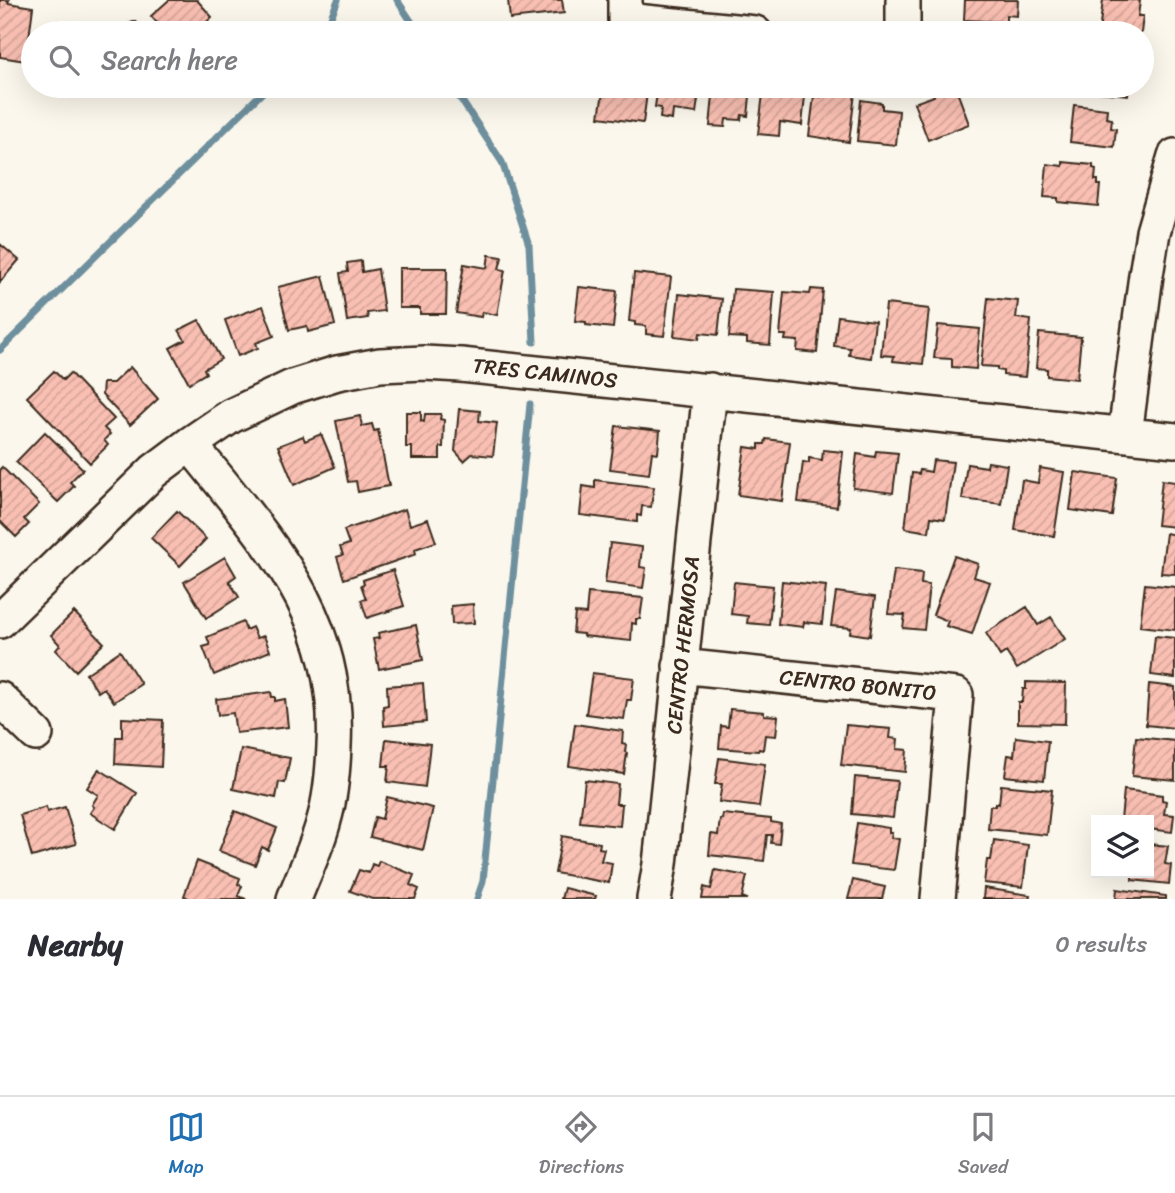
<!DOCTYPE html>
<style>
body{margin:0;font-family:Sriracha,sans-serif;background:#f7f7f7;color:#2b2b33}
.controls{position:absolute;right:21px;bottom:21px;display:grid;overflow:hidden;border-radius:0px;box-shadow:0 7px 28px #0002}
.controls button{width:63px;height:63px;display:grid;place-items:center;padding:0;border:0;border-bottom:2px solid #e1e1e2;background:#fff;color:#2b2b33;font:35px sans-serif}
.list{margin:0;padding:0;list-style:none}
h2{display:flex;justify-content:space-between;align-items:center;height:91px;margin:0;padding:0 28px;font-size:30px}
h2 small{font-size:23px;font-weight:400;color:#7c7c81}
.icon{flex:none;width:38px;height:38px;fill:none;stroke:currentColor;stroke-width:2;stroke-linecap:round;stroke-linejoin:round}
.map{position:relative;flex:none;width:1175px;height:899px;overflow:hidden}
.search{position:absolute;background:#fff;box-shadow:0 7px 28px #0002;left:21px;right:21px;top:21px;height:77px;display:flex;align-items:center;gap:18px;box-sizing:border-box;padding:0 24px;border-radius:38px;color:#7c7c81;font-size:26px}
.sheet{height:196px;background:#fff}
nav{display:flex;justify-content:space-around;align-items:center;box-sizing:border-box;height:98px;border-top:2px solid #e1e1e2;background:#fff;font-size:19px;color:#7c7c81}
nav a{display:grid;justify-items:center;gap:4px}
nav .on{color:#1f6fb2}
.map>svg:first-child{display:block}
</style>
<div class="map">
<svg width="1175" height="899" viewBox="0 0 1175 899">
<defs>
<pattern id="building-hatch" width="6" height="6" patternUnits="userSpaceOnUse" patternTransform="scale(1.75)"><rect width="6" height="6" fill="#f9bfb2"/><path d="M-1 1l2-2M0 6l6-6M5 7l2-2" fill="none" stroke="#d6a499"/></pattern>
</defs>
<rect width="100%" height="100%" fill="#fbf7ec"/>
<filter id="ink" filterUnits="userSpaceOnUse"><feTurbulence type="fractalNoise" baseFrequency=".0143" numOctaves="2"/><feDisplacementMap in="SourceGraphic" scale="14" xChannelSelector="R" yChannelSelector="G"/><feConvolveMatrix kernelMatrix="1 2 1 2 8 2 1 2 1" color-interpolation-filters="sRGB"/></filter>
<g filter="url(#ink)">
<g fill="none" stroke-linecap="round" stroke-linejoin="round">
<path stroke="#6e8f9d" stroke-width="7" d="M397,0l22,33
M322,33l4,-4 12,-29
M452,86l50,76 27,83 5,97
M0,350l269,-264
M477,899l6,-18 47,-477"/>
</g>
<path fill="url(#building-hatch)" stroke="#3b2a1e" stroke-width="2" d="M0,0h9l-1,3 25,4 -7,54 -26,-4z
M169,0h28l15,17 -17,16h-29l-15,-17z
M508,0h54l2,13 -54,6z
M965,0h53l-1,16 -11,-1v7l-42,-2z
M1103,0h34l3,1 -2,15h5l-2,17h-42z
M58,21l23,3 -1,9h-42l1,-7 18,2z
M136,21l5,12h-22l-2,-5z
M604,86h44l-5,37 -44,-6z
M658,86h42l-4,27 -23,-3 -1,10 -12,-2 1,-10 -6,-1z
M714,86h37l-3,30 -6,-1 -1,5 -15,-1 -1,8 -15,-1z
M764,86h42l-4,39 -22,-3 -1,14 -21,-2z
M945,86h10l14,38 -41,16 -14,-37 20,-7 -2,-5z
M1088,86h41l-1,9 -40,-4z
M834,90l21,3 -6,49 -40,-6 5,-40 7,1v-4l12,2z
M861,100l21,3v6l17,2 -3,34 -39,-4z
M1074,105l33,4 -1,9 6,1 -1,9 5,1 -2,18 -44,-5z
M1063,162l30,3v3l3,1 -1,11h3v5h2l-2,21 -40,-4v-4l-14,-1 3,-33 16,2z
M0,244l19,16 -19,22z
M489,255l13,2 -3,12 6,1 -8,45 -15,-3 -1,5 -25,-4 8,-49 23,4z
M361,261l1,11 16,-3 6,42 -17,2 1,5 -21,3 -7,-48 8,-1 -1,-9z
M399,268h48l-1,46h-26v-6h-21z
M634,273l37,4 -7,59 -18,-2v-8l-11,-1v-3l-6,-1z
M323,276l12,49 -27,7 -1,-6 -18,4 -11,-43z
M579,287l38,4 -4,37 -27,-3v-3l-11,-1z
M733,289l41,3 -4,53 -23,-2v-5l-18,-1z
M811,289l12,1 -6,63 -20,-2 1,-10 -13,-1 1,-5h-6l4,-43 26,2z
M679,294l43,5 -4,36 -18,-2 -1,6 -25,-3z
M988,298l30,3 -2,17 15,2 -6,57 -22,-2v-4l-6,-1v-3l-16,-1z
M886,304l43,5 -6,55 -30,-3 1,-5 -13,-1z
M263,306l11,30 -18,7 2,5 -20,8 -13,-36z
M838,316l37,5 -4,37 -22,-3 1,-7 -16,-2z
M199,320l22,39 -17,10 2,4 -17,10 -19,-35 15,-8 -6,-10z
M938,325l42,4 -4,40 -24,-2v-8l-18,-1z
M1039,333l42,4 -4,42 -30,-3v-7l-11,-1z
M130,367l28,32 -28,26 -28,-30 1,-12h10z
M54,371l9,9 7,-7 44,46 -10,9 6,6 -6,6 4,5 -18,18 -63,-66z
M459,409l21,2 -1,10 18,2 -4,33 -21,-2 -8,7 -9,-10z
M406,412h15v9l3,1 1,-8h16l-1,5 4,1 -1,27h-3v12h-28v-12h-6z
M360,416l2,10 10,-2 2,7 4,-1 11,56 -31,6 -2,-11 -8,1 -12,-61z
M616,426l44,5 -2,22 -6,-1 -3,22 -39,-5z
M45,432l38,37 -13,13 4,4 -16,16 -42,-40z
M321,434l14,33 -41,18 -16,-39 25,-10 2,5z
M766,439l24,3 -8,59 -44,-6 7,-48 14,2v-5h6z
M823,450l20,2 -6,55 -39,-5 5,-40 6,1v-5l13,2z
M876,451l22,2 -5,40 -40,-5 4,-34 18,3z
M933,460l20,2 -8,57 -14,-2 -2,15 -24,-4 7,-55 7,1 1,-4 11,2z
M988,462l19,3 -6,39 -39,-5 5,-35 20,3z
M2,467l37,37 -15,15 5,5 -13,13 -16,-16v-52z
M1040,468l24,4 -10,64 -39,-6 7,-50 16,3z
M1075,472l42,6 -5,38 -42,-6z
M595,480l59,7 -3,20 -9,-1 -1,10 -4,-1v7l-57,-7 3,-29 12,2z
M1162,480l13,2v45l-18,-2z
M405,509l5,16 18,-6 8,23 -21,7 1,5 -72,25 -7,-22 6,-2 -3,-8 9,-3 -5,-14z
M177,511l29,28 -26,27 -29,-28z
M1166,533l9,2v39l-14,-1z
M610,543l32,4 -2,20 6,1 -3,20 -38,-5z
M954,556l24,8 -4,13 16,5 -18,52 -26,-8 2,-5 -15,-6z
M225,557l11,19 -7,5 10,16 -33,21 -22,-36z
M393,570l11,36 -37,12 -6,-18 5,-1 -5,-14 3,-1 -1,-4z
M894,570l28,3 -1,11 8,1 -5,45 -21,-2 2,-13 -17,-1z
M782,581l44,5 -4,38 -18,-2 -1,5 -25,-3z
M734,582l39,4 -4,39 -22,-2 1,-7 -17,-2z
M1145,584l30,3v43l-35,-4z
M836,592l39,5 -5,39 -20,-3 1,-5 -20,-2z
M588,593l55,5 -3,21h-4v5l-4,-1 -1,18 -48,-5v-2l-10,-1 2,-20 11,1z
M473,604l1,19 -22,1 -1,-18z
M1027,607l11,18 13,-8 14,22 -48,30 -11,-17 -6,4 -14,-23z
M74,612l30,31 -28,28 -20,-21 4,-5 -9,-10z
M243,622l3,8 6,-3 5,11 7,-2 6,15 -56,24 -11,-28 7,-2 -3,-8z
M416,625l7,35 -44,9 -6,-30 6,-1 -1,-5z
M1155,636l20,2v40l-24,-3z
M120,651l21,33 -27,18 -10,-14 -6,4 -12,-18z
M592,673l42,5 -3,22h-4l-3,19 -38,-5z
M1026,682l40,1 -1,41 -47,-1v-21h4l1,-13h3z
M423,683l3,39 -42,4 -1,-20 5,-1 -1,-19z
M1149,684l26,3v41l-29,-3z
M271,692l1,5h3v4l10,-2 3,28 -52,6 -3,-20 -15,2 -2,-16z
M730,709l34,3v3l14,1 -2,20 -11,-1 -2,15 -4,-1 -1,2 -39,-3 2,-22 7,1z
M122,718l41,2 -2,47 -46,-3 1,-27h6z
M575,724l48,7 -1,12 4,1 -1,8 2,1 -3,21 -55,-8z
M846,725l45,4 -1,9 8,1 -1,10 10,1 -2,22 -64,-7z
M1016,737l32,4 -4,39 -39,-4 3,-21 6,1z
M1136,737l39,4v39l-43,-4z
M386,739l44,5 -5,43 -38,-5 2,-16h-6z
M241,749l49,9 -5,25 -6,-1 -3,16 -43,-9z
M719,758l46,6 -6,43 -40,-5 3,-18h-7z
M99,769l38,24 -22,36 -25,-16 4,-6 -2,-2 6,-10 -11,-7z
M855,777l42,4 -4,37 -41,-4z
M585,780l33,4 -2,20h6l-2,22 -40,-4z
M1001,785l51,5 -5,45 -59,-6 2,-23h5v-3l4,1z
M1124,790l38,5v5l4,1 -2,13 10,1 -2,17 -23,-3v-9h-28z
M387,797l46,11 -10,42 -53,-13 5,-20 7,2z
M46,807l1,5 18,-5 11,37 -44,13 -12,-42z
M235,811l42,17 -9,22 -6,-3 -7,18 -36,-14z
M723,814l48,5v3l10,2 -2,20 -8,-1 1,-8h-5l-3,26 -55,-6 2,-21 7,1 2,-16h2z
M857,823l32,5v4h3l-1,6 8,1 -5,31 -43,-5z
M562,836l38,7 -1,5 5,1 -3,12 11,2 -3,20 -54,-10z
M994,840l34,5 -5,42 -39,-4 3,-23h4z
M1149,844l19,2 -3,18 6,1 -2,19 -37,-4v-7h17z
M197,861l43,17 -2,6 4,2 -4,10 8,3h-56l-6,-3z
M379,861l35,14 -4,10 9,4 -4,10h-43l-22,-8 9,-21 10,3 3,-9 5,2z
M715,870l32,6 -5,21 5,2h-45l2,-12 7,2z
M853,880l32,7 -3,12h-34z
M564,888l32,8 -1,3h-34z
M984,888l46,7 -1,4h-46z
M1117,889l49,7v3h-50z"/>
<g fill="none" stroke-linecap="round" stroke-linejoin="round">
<defs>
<path id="minor" d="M625,0v20l130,13
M903,33v-33
M1125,434l21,-159 7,-43 22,-76
M190,444c76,96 151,170 144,302 -1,25 -3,50 -10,74 -7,27 -20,53 -30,79
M0,621l154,-150 36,-27 41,-28 61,-29 45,-14 43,-8 44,-2 37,2 714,75
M680,666l276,29 -18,204
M0,699l36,35
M654,899l6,-35 50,-474"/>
</defs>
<use href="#minor" stroke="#3b2a1e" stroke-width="38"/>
<use href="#minor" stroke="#fbf7ec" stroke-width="33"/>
</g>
</g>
<g text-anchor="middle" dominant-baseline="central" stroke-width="5" stroke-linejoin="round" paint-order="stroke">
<g font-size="21" fill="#3b2a1e" stroke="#fbf7ec">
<text transform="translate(545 373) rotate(6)">TRES CAMINOS</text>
<text transform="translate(683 645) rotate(-84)">CENTRO HERMOSA</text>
<text transform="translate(858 685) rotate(6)">CENTRO BONITO</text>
</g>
</g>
</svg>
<div class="controls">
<button><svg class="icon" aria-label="layers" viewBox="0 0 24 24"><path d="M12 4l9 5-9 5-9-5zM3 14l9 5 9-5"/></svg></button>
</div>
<div class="search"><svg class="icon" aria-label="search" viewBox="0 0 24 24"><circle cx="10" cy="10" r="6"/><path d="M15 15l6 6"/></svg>Search here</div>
</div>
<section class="sheet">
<h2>Nearby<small>0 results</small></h2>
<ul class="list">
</ul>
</section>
<nav>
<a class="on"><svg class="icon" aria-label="map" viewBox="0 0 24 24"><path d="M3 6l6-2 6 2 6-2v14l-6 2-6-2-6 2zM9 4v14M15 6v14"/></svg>Map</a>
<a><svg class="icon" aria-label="directions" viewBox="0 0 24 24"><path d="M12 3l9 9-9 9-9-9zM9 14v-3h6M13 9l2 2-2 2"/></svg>Directions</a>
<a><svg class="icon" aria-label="saved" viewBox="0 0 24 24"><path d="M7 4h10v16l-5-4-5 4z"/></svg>Saved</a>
</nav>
